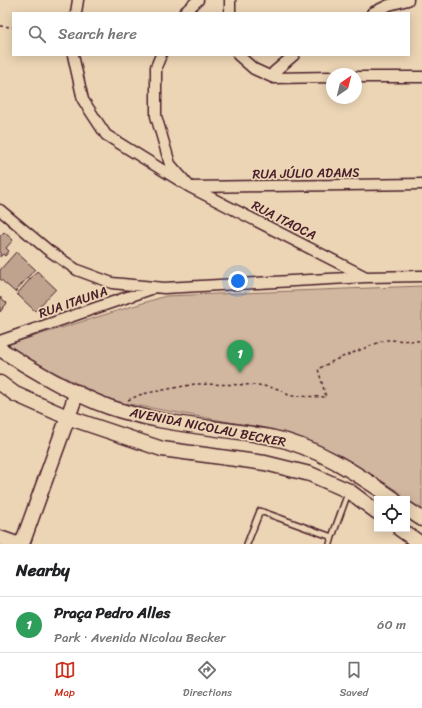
<!DOCTYPE html>
<meta charset="utf-8">
<style>
body{margin:0;font-family:Sriracha,sans-serif;background:#f2f2f2;color:#202124}
.controls{position:absolute;right:12px;bottom:12px;display:grid;overflow:hidden;border-radius:0px;box-shadow:0 2px 10px #0003}
.controls button{width:36px;height:36px;display:grid;place-items:center;padding:0;border:0;border-bottom:1px solid #e0e0e0;background:#fff;color:#202124;font:20px sans-serif}
.compass{position:absolute;left:326px;top:68px;width:36px;height:36px;border-radius:50%;background:#fff;box-shadow:0 2px 10px #0003;rotate:35deg}
.you{position:absolute;left:238px;top:281px;width:14px;height:14px;margin:-10px;border:3px solid #fff;border-radius:50%;background:#1a73e8;box-shadow:0 0 0 6px #1a73e833}
.badge{display:grid;place-items:center;width:26px;height:26px;border-radius:50%;background:#c8321e;color:#fff;font-size:13px;font-weight:700}
.pin{position:absolute;translate:-50% -33px;filter:drop-shadow(0 1px 2px #0008)}
.pin::after{content:'';position:absolute;top:21px;width:14px;height:12px;background:inherit;clip-path:polygon(0 0,100% 0,50% 100%)}
.list{margin:0;padding:0;list-style:none}
h2{display:flex;justify-content:space-between;align-items:center;height:52px;margin:0;padding:0 16px;font-size:17px}
h2 small{font-size:13px;font-weight:400;color:#757577}
.list li{display:grid;grid-template-columns:26px 1fr auto;gap:12px;align-items:center;box-sizing:border-box;height:56px;padding:0 16px;border-top:1px solid #e0e0e0}
.list b{display:block;font-size:15px;white-space:nowrap}
.list p{margin:0;font-size:13px;white-space:nowrap;color:#757577}
.list em{font-size:13px;font-style:normal;color:#757577}
.icon{flex:none;width:22px;height:22px;fill:none;stroke:currentColor;stroke-width:2;stroke-linecap:round;stroke-linejoin:round}
.map{position:relative;flex:none;width:422px;height:544px;overflow:hidden}
.search{position:absolute;background:#fff;box-shadow:0 2px 10px #0003;left:12px;right:12px;top:12px;height:44px;display:flex;align-items:center;gap:10px;box-sizing:border-box;padding:0 14px;border-radius:0px;color:#757577;font-size:15px}
.sheet{height:108px;background:#fff}
nav{display:flex;justify-content:space-around;align-items:center;box-sizing:border-box;height:56px;border-top:1px solid #e0e0e0;background:#fff;font-size:11px;color:#757577}
nav a{display:grid;justify-items:center;gap:2px}
nav .on{color:#c8321e}
.map>svg:first-child{display:block}
</style>
<div class="map">
<svg width="422" height="544" viewBox="0 0 422 544">
<rect width="100%" height="100%" fill="#ecd5b5"/>
<filter id="ink" filterUnits="userSpaceOnUse"><feTurbulence type="fractalNoise" baseFrequency=".025" numOctaves="2"/><feDisplacementMap in="SourceGraphic" scale="8" xChannelSelector="R" yChannelSelector="G"/><feConvolveMatrix kernelMatrix="1 2 1 2 8 2 1 2 1" color-interpolation-filters="sRGB"/></filter>
<g filter="url(#ink)">
<path fill="#d1b79f" stroke="#8e6b65" d="M422,286v226l-15,-9v-4h-5l-59,-39 -69,-30 -162,-29 -110,-55 164,-50z"/>
<path fill="#bfa38e" stroke="#4a1f2b" d="M4,232l9,8 -7,8 3,3 -4,5 -2,-2 -3,3v-21z
M16,252l19,17 -20,23 -15,-13v-9z
M37,271l19,18 -21,22 -18,-17z
M0,297l7,6 -7,9z"/>
<g fill="none" stroke-linecap="round" stroke-linejoin="round">
<defs>
<path id="lane" d="M247,544l13,-33 72,26 16,-44
M330,544l2,-7"/>
<path id="street" d="M76,13l2,-13
M184,13l14,-13
M230,13v-13
M372,13l17,-8 19,-5
M73,55l10,45 23,35 84,52 176,90
M161,55l-5,12v49l14,48 20,23 232,-3
M238,55l16,14 20,9 58,-1
M356,77h66
M274,78v-6l20,-17
M0,210l48,40 29,20 35,13 52,5 202,-11 56,-1
M0,341l151,-52"/>
<path id="secondary" d="M0,349c30,20 75,46 109,58 52,18 108,20 161,30 46,9 86,36 124,62
M0,383l15,11 52,23 95,32 103,14 45,11 39,17 28,21
M407,509l15,10
M400,529l21,15
M0,538l17,6
M22,544l55,-152"/>
</defs>
<use href="#lane" stroke="#4a1f2b" stroke-width="8"/>
<use href="#street" stroke="#4a1f2b" stroke-width="13"/>
<use href="#secondary" stroke="#4a1f2b" stroke-width="17"/>
<path stroke="#4a1f2b" stroke-width="1.5" stroke-dasharray="3 3" stroke-linecap="butt" d="M0,26l13,1
M128,400l14,-6 53,-10 63,1 21,4 11,7 36,1 -8,-28 17,-9 50,-20 37,1"/>
<use href="#lane" stroke="#ecd5b5" stroke-width="5"/>
<use href="#street" stroke="#ecd5b5" stroke-width="10"/>
<use href="#secondary" stroke="#ecd5b5" stroke-width="14"/>
</g>
</g>
<g text-anchor="middle" dominant-baseline="central" stroke-width="3.5" stroke-linejoin="round" paint-order="stroke">
<g font-size="13" fill="#4a1f2b" stroke="#ecd5b5">
<text transform="translate(306 173) rotate(-1)">RUA JÚLIO ADAMS</text>
<text transform="translate(284 220) rotate(27)">RUA ITAOCA</text>
<text transform="translate(73 302) rotate(-19)">RUA ITAUNA</text>
<text transform="translate(208 427) rotate(11)">AVENIDA NICOLAU BECKER</text>
</g>
</g>
</svg>
<div class="controls">
<button><svg class="icon" aria-label="locate" viewBox="0 0 24 24"><circle cx="12" cy="12" r="6"/><path d="M12 2v4M12 18v4M2 12h4M18 12h4"/></svg></button>
</div>
<svg class="compass" viewBox="-18 -18 36 36"><path d="M0-13l5 13h-10z" fill="#e53935"/><path d="M0 13l5-13h-10z" fill="#757577"/></svg>
<div class="you"></div>
<div class="pin badge" style="left:240px;top:373px;background:#2e9e5b">1</div>
<div class="search"><svg class="icon" aria-label="search" viewBox="0 0 24 24"><circle cx="10" cy="10" r="6"/><path d="M15 15l6 6"/></svg>Search here</div>
</div>
<section class="sheet">
<h2>Nearby<small></small></h2>
<ul class="list">
<li><span class="badge" style="background:#2e9e5b">1</span><div><b>Praça Pedro Alles</b><p>Park · Avenida Nicolau Becker</p></div><em>60 m</em></li>
</ul>
</section>
<nav>
<a class="on"><svg class="icon" aria-label="map" viewBox="0 0 24 24"><path d="M3 6l6-2 6 2 6-2v14l-6 2-6-2-6 2zM9 4v14M15 6v14"/></svg>Map</a>
<a><svg class="icon" aria-label="directions" viewBox="0 0 24 24"><path d="M12 3l9 9-9 9-9-9zM9 14v-3h6M13 9l2 2-2 2"/></svg>Directions</a>
<a><svg class="icon" aria-label="saved" viewBox="0 0 24 24"><path d="M7 4h10v16l-5-4-5 4z"/></svg>Saved</a>
</nav>
